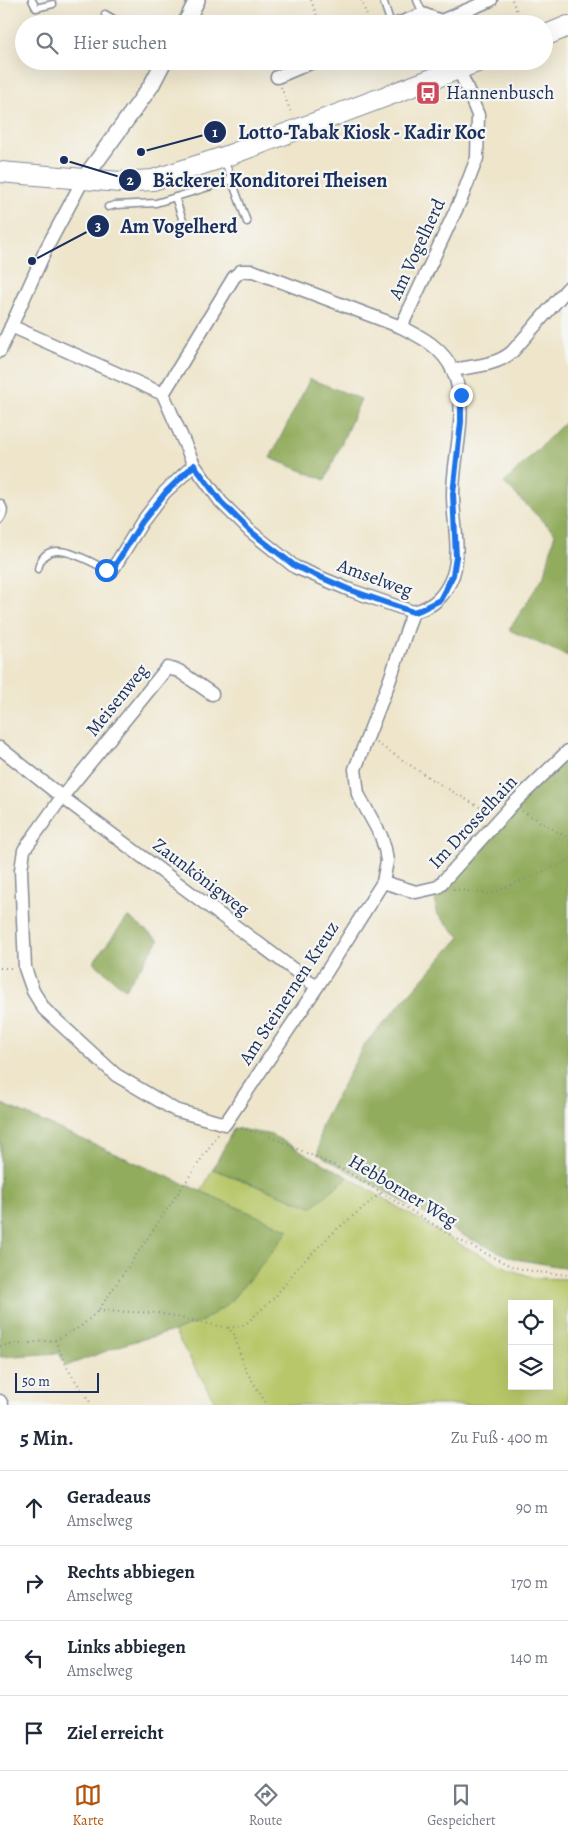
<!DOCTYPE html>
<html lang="de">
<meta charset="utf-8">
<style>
body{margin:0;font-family:Alegreya,serif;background:#f6f6f7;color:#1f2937}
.controls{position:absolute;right:15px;bottom:15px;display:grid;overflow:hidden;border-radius:0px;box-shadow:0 5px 20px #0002}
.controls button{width:45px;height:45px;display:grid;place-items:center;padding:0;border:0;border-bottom:1px solid #e0e1e3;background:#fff;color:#1f2937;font:25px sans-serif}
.scale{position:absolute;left:15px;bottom:12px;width:84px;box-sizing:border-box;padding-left:5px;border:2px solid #1b2f5e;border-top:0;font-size:14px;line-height:18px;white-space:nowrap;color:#1b2f5e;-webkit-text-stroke:4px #f6f6f2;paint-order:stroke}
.stop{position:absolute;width:15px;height:15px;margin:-11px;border:4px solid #1a73e8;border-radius:50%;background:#fff}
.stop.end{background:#1a73e8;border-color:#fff;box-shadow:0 1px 5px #0008}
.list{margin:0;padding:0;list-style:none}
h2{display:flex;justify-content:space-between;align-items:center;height:65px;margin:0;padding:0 20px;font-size:21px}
h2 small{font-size:16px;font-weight:400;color:#747a83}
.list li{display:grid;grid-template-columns:32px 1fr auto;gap:15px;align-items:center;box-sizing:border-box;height:75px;padding:0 20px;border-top:1px solid #e0e1e3}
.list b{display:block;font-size:19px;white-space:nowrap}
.list p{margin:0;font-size:16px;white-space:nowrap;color:#747a83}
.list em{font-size:16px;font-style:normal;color:#747a83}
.icon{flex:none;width:28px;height:28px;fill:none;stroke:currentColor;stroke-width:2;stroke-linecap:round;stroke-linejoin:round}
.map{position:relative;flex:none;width:568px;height:1405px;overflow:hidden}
.search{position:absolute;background:#fff;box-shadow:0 5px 20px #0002;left:15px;right:15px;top:15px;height:55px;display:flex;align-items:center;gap:12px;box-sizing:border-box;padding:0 18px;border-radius:28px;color:#747a83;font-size:19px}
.sheet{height:365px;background:#fff}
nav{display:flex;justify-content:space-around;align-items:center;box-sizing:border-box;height:70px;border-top:1px solid #e0e1e3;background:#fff;font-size:14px;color:#747a83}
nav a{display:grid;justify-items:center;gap:2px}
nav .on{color:#b45309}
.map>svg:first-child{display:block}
</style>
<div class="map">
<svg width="568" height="1405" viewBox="0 0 568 1405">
<rect width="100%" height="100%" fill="#f6f6f2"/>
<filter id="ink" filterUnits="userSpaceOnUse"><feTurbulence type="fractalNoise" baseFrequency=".02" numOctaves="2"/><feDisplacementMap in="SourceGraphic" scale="10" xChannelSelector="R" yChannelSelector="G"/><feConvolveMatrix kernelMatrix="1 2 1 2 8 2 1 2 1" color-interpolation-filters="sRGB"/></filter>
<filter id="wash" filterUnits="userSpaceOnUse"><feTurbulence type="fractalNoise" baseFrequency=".0096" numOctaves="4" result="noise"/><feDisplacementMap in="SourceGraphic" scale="20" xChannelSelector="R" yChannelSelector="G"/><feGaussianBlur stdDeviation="1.12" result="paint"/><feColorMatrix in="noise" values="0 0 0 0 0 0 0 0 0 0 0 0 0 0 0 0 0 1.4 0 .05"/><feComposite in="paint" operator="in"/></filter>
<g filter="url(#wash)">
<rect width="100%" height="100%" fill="#eee5cb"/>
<path fill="#b8c769" stroke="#6a7b64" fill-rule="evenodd" d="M213,1169l98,38 37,-30 109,66 54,27 24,8 33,1v126h-351l-43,-74 53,-26 40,-47 21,-28 -87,-38zM512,1304h37v82h-37z"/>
<path fill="#92ac5d" stroke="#566e5e" d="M310,379l51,20 -36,81 -55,-22z
M568,419v237l-59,-26 36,-56 10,-41 -51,-50z
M568,758v510l-53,-9 -49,-22 -148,-83 3,-28 43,-81 96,-108 -24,-24 -1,-22 66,-70z
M128,917l31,23 -34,49 -32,-27z
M0,1103l289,127 -22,28 -40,47 -25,16 -28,10 -46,12 -62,23 -7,-13 -59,4z
M234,1128l38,7 76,42 -36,30 -99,-38z"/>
</g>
<g filter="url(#ink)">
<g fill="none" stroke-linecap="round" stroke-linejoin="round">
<defs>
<path id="service" d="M32,0l4,8 17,-4
M383,0l8,24
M417,0l6,14
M105,14l17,10
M224,159l23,63
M175,197l9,27
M108,207l7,-2 41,-2 76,-23
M0,503c6,5 4,11 0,17
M38,569c8,-37 52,-7 73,3"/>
<path id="minor" d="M397,24l26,-10 18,7 50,-21
M277,77l38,-16
M11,326l152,68 71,-117 7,-6h12l148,56 61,-130 15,-39 1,-43 -22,-53
M0,351l46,-102 37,-69
M452,370c21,-4 44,-4 60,-18l56,-64
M163,394l31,71 27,37 29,29 45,36 55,23 63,22c21,-5 32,-16 40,-37 8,-24 0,-54 0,-80 0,-42 17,-84 0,-124 -10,-23 -31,-34 -52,-44
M111,572l31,-50 23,-30 29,-27
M212,694l-33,-23 -12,-3 -105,129 -38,53 -3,20 4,98 8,23 11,18 72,66 59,35 50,14 92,-137 66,-105 4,-21 -2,-12 -4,-13 -23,-42 -3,-25 34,-87 24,-70
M0,748l62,49 255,190
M383,882l33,10 22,-5 74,-82 56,-54
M0,1401l2,4"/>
<path id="tertiary" d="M185,24l12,-24
M83,180l68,-94 13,-25"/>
<path id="primary" d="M544,36l24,-10
M0,172l120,10 33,-2 71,-23 256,-96"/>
</defs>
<use href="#service" stroke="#848a94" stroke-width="9"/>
<use href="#minor" stroke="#848a94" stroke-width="15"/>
<use href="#tertiary" stroke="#848a94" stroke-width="18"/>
<use href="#primary" stroke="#848a94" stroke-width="22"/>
<path stroke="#848a94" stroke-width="2" stroke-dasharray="1 4" stroke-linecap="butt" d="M311,0l9,24
M361,0l9,24
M512,0l10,24
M271,61l2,5
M281,87l11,28
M377,743l54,36 59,34
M522,811l46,27
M453,889l37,5 78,-33
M0,968h12
M236,1127l31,8 79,36 113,69 54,27 24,5 31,3
M98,1311l60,2 70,15 6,6 11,35 22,36
M228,1328l13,-2 7,-4 27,-25 24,-31 38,-37 44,-36
M55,1340l14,31 23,34
M0,1346l55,-6 25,-13 18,-16 121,-178"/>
<use href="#service" stroke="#fff" stroke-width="6"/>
<use href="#minor" stroke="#fff" stroke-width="12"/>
<use href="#tertiary" stroke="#fff" stroke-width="15"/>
<use href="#primary" stroke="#fff" stroke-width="20"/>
</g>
</g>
<g fill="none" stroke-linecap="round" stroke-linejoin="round" filter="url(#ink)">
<path stroke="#1a73e8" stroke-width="6" d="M106,570l5,2 31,-50 24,-30 28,-27 27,37 29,29 45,35 55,24 63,22 7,-2 20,-10 13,-25 3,-18 -3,-63 8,-72v-27"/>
</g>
<defs>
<symbol id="bus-square" viewBox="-11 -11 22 22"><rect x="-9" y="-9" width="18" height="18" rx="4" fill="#d1495b" stroke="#f6f6f2"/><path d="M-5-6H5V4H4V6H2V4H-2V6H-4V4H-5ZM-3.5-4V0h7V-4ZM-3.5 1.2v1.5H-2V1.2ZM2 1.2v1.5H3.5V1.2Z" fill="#fff"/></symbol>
</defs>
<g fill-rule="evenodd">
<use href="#bus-square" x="414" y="79" width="28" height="28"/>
</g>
<g text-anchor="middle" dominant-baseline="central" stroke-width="4.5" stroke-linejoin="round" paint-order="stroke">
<g font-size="19" fill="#1b2f5e" stroke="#f6f6f2" text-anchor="start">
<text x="446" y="93">Hannenbusch</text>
</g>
<g font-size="19" fill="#1b2f5e" stroke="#f6f6f2">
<text transform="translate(417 249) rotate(-65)">Am Vogelherd</text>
<text transform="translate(375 578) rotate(20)">Amselweg</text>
<text transform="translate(117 700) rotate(-51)">Meisenweg</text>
<text transform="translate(473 822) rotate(-47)">Im Drosselhain</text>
<text transform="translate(201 877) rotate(37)">Zaunkönigweg</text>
<text transform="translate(289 993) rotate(-57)">Am Steinernen Kreuz</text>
<text transform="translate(403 1191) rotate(31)">Hebborner Weg</text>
</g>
</g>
<path fill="none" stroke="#1b2f5e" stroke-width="2" d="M141 152L215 132M64 160L130 180M32 261L98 226"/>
<g fill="#1b2f5e" stroke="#f6f6f2" stroke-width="2">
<circle cx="141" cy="152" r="5"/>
<circle cx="64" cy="160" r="5"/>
<circle cx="32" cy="261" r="5"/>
<circle cx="215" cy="132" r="12"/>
<circle cx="130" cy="180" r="12"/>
<circle cx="98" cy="226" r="12"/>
</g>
<g font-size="15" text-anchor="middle" font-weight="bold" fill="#fff">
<text x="215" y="137">1</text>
<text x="130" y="185">2</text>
<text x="98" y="231">3</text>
</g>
<g font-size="20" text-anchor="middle" font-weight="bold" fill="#1b2f5e" stroke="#f6f6f2" stroke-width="4.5" stroke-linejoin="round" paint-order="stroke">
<text x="362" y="139">Lotto-Tabak Kiosk - Kadir Koc</text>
<text x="270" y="187">Bäckerei Konditorei Theisen</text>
<text x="179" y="233">Am Vogelherd</text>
</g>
</svg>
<div class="controls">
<button><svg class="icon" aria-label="locate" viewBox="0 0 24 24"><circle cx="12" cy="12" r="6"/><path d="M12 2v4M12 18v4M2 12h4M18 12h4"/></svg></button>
<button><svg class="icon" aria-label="layers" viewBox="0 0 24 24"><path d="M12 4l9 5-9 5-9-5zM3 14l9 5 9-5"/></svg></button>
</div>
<div class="scale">50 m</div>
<div class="stop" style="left:106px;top:570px"></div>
<div class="stop end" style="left:461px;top:395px"></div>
<div class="search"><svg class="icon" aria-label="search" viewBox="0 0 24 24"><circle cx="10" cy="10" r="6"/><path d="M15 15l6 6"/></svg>Hier suchen</div>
</div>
<section class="sheet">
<h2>5 Min.<small>Zu Fuß · 400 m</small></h2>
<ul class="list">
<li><svg class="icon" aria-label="ahead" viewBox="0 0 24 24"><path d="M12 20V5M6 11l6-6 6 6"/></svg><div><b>Geradeaus</b><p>Amselweg</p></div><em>90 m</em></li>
<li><svg class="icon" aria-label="right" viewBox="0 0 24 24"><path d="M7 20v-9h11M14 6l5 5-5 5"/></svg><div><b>Rechts abbiegen</b><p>Amselweg</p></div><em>170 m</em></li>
<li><svg class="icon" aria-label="left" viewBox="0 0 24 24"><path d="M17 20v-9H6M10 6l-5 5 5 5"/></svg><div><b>Links abbiegen</b><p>Amselweg</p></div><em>140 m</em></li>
<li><svg class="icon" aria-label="arrive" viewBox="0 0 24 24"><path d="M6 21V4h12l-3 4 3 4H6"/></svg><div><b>Ziel erreicht</b></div></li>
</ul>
</section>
<nav>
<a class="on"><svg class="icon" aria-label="map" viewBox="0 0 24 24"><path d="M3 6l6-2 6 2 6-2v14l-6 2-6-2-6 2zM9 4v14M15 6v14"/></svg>Karte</a>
<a><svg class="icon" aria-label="directions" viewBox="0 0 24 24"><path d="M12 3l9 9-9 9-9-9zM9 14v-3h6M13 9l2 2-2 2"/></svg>Route</a>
<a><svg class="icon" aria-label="saved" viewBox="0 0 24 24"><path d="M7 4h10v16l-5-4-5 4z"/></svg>Gespeichert</a>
</nav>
